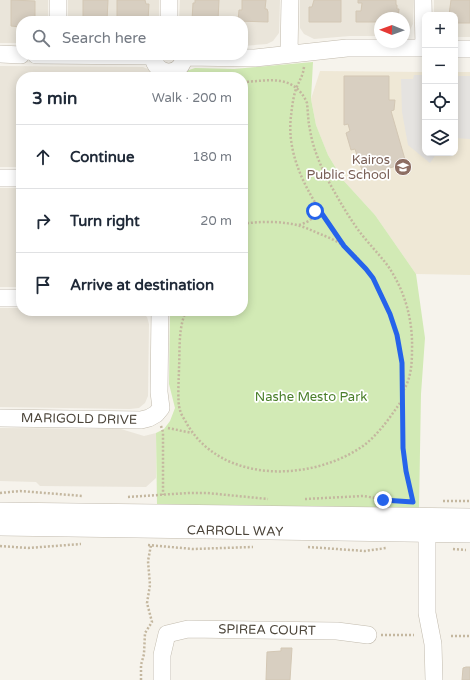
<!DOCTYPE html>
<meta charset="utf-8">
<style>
body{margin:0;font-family:"Varela Round",sans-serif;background:#f6f6f7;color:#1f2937}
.controls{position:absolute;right:12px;top:12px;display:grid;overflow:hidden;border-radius:8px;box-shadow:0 2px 10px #0003}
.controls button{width:36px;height:36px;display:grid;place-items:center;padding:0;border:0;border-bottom:1px solid #e0e1e3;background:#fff;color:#1f2937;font:20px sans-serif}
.compass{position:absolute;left:374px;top:12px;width:36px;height:36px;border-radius:50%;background:#fff;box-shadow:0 2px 10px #0003;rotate:271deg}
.stop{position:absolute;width:12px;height:12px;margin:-9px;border:3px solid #2563eb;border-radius:50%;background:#fff}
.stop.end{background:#2563eb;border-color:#fff;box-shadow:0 1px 4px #0008}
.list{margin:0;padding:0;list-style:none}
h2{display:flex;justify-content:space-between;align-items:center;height:52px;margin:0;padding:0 16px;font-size:17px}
h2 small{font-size:13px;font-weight:400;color:#747a83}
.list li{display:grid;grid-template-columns:26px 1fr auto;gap:12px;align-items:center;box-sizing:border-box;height:64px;padding:0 16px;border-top:1px solid #e0e1e3}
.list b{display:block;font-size:15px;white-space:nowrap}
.list em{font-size:13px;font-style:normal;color:#747a83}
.icon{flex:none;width:22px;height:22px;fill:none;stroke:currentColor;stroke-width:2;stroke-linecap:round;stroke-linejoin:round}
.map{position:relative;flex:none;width:470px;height:680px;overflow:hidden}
.search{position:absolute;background:#fff;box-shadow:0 2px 10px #0003;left:16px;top:16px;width:232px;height:44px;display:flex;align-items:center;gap:10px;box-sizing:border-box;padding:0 14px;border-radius:16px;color:#747a83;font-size:15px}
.panel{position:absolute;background:#fff;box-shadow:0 2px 10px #0003;left:16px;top:72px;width:232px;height:244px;border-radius:16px}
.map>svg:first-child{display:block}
</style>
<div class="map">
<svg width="470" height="680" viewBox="0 0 470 680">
<rect width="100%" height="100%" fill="#f6f3ec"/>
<path fill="#eae5da" d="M0,0h48v21h-27v22h-21z
M68,0h91v21h-91z
M180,0h100l-1,33 -6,8 -6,3 -24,2v-25h-64z
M300,0h114l-1,24 -4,8 -5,3v-17h-24v18h-30l-36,3 -10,-5 -4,-6z
M434,0h36v37h-15v-22h-21z
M0,66l143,1 7,3 7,7h-136v90h-21z
M0,188h21v99h-21z
M0,308h21v3l120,1 6,5 2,7 -1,72 -3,7 -6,5 -9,1 -130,-2z
M0,428l121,1 23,7 12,-3v45l-10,9 -106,-1 -4,-4 -36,-1z"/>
<path fill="#efe8d6" d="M320,71l105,1v81h30v-81h15v203l-54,-1 -41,-59 -32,-35 -15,-25 -12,-30 -5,-26z"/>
<path fill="#d2eab5" d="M313,62l-2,37 5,26 12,30 15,25 32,35 41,59 9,64 -4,56 -2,114 -262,-3 -1,-72 8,-4 6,-8 5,-13 -6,-24 1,-73h73v-234h-62l5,-6 9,-3 39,1z"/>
<path fill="#e5e3e0" d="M414,75h11v78h12l-7,10 -22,-18 -6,-33 -1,-33h12z
M455,76h15v63l-15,-1z"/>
<path fill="#d8cfc1" stroke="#d3c7b4" d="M11,0l24,1v20h-14v6l-10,-1z
M83,0h25l-1,21h-24z
M117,0h28l1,4h3l-1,16 -31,-1z
M195,0h24l-1,20h-26l1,-17h2z
M242,0h24l-1,9h2l1,3v10l-30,-1 1,-11h3z
M314,0h27v22h-32v-15h3z
M358,0h38v5h1v4h2l-1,9h-18v4h-24v-11h5l1,-8h-4z
M451,0h19v23h-15v-8h-6z
M344,76h45v24h6l-1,10 -3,1 15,52 -42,13 -9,-27 -4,1 -5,-17 4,-2 -2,-7 -4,1z
M281,648h11l-2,32h-24l1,-28 14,-1z
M466,667h4v13h-8l1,-12z"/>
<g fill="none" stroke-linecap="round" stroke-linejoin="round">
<defs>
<path id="minor" d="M423,0l1,48
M58,21v-21
M169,21v-21
M455,49h15
M0,54l21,1
M289,54l1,-54
M36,55l116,1
M153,55c1,22 30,23 31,0
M184,57l71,1 92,-10h78
M0,178h21
M0,298h21
M0,418l141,2 8,-2 7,-4 5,-6 -2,-16 1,-81
M0,511l470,6
M427,523v90l6,31 1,36
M0,527l470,7
M162,680v-25l5,-21 21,-5 149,2 31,4"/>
</defs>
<use href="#minor" stroke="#c2bbae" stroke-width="18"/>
<path stroke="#c4b79f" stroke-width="2.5" stroke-dasharray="2 2" stroke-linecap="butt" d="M304,67c-1,9 -5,14 -8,22 -3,9 -4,18 -5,27 -6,49 27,92 53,130
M243,82c25,-1 51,-9 64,21 1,9 1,18 3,27 3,19 11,37 20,54 9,16 18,32 29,47 9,12 20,23 29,35 17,25 25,54 24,84 0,14 -1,29 -9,41
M243,224c16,-3 42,-3 57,2 7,2 13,5 20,8 8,3 17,7 24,12 33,24 54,78 58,117 3,28 -1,57 1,85 1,18 6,36 10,54
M299,225c12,-4 15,-6 17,-20
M186,311c-8,18 -6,38 -7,57 0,10 -2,34 1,42 1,5 5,10 7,14 35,60 124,58 176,22 16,-12 28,-30 39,-46
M161,426l2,6v63
M168,428l24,5
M0,493l20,-2 63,5
M128,497l60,-4h19l61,6
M305,499l58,-3 27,4
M443,501h27
M148,545l45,4 60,-2
M0,546l28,2 53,-4
M308,547l57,4 21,-3
M453,549l13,1
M381,635h33
M451,636h19
M141,680v-15l3,-11 1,-21 7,-11 -5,-19 3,-18 -2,-24 3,-16"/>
<use href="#minor" stroke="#fff" stroke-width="17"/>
</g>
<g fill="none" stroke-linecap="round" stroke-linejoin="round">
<path stroke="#2563eb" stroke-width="5" d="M315,211l1,-6 28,41 22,23 7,9 17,36 7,21 5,28 1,85 3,23 7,31 -30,-2"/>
</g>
<defs>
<symbol id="school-disc" viewBox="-11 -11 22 22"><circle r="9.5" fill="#8d6e63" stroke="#fff"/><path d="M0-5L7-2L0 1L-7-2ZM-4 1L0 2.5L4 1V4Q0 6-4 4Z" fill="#fff"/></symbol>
</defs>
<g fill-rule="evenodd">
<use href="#school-disc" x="393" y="157" width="20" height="20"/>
</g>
<g text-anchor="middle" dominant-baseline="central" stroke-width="3.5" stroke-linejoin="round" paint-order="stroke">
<g font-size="13" fill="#785e54" stroke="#fff" text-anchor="end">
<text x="390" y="160">Kairos<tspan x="390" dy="15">Public School</tspan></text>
</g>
<g font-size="13" fill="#4a7f2a" stroke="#fff">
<text x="311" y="397">Nashe Mesto Park</text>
</g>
<g font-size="13" fill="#4b4439" stroke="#fff">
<text transform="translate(79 419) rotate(1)">MARIGOLD DRIVE</text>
<text transform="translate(235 531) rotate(1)">CARROLL WAY</text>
<text transform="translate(267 630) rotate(1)">SPIREA COURT</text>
</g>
</g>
</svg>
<div class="controls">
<button>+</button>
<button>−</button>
<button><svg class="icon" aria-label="locate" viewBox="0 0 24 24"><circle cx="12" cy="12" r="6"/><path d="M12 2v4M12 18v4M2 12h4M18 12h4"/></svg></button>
<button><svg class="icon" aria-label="layers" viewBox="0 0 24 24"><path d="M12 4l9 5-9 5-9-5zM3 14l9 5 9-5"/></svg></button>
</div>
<svg class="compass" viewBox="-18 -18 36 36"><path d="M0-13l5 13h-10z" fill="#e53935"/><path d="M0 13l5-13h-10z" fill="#747a83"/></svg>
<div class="stop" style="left:315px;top:211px"></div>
<div class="stop end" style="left:383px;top:500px"></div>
<div class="search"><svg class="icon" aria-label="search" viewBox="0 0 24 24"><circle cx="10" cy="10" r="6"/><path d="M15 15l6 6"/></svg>Search here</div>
<section class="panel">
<h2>3 min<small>Walk · 200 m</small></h2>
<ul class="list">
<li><svg class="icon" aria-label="ahead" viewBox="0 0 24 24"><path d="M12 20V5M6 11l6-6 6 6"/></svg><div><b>Continue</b></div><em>180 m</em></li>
<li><svg class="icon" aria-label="right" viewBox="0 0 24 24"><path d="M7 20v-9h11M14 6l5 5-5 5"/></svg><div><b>Turn right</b></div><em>20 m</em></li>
<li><svg class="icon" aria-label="arrive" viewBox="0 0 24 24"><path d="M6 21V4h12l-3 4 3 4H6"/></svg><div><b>Arrive at destination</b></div></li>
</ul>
</section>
</div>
